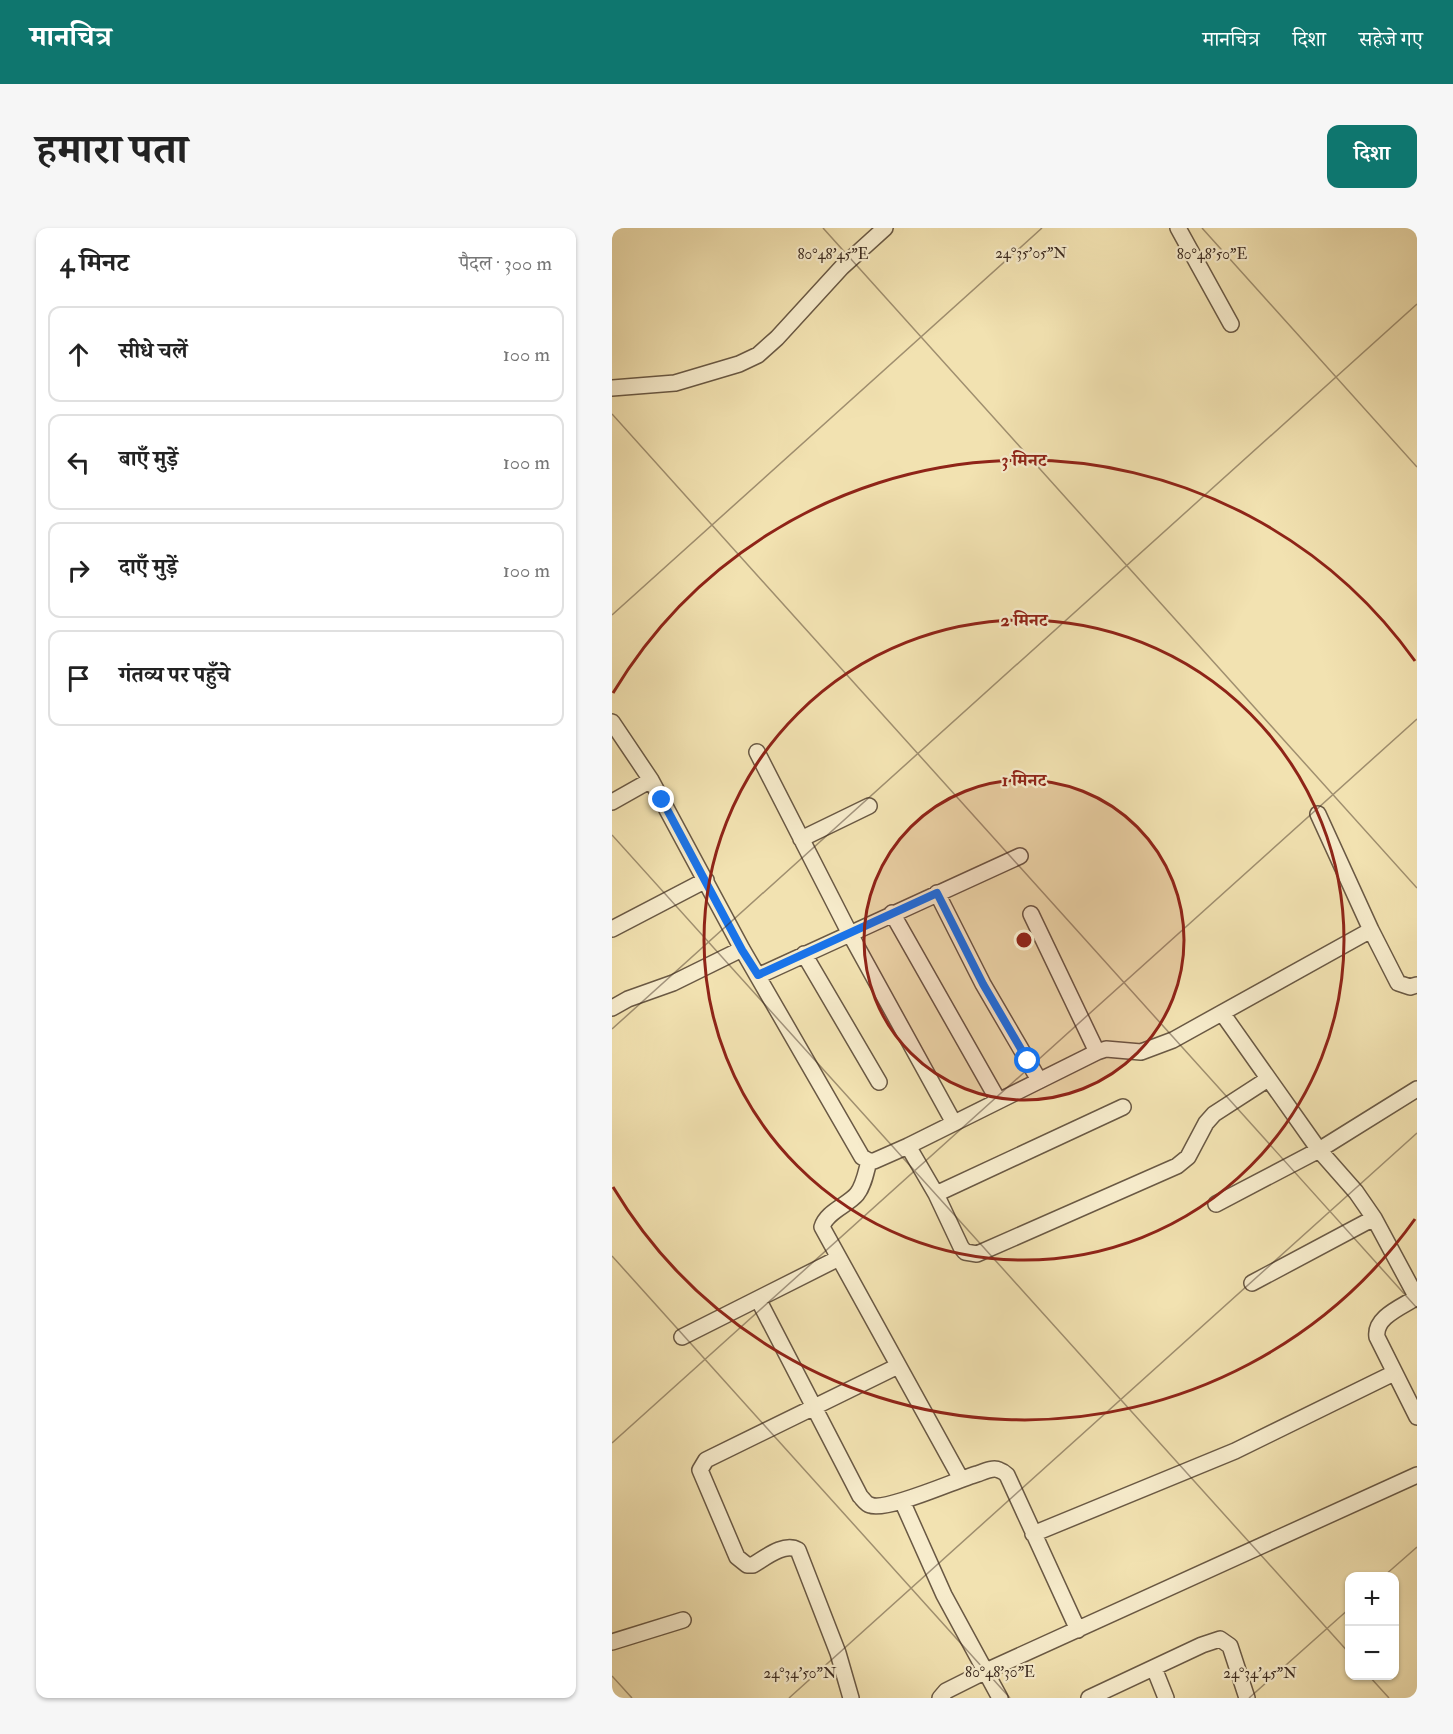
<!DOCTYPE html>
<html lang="hi">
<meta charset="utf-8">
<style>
body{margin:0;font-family:"IM FELL Double Pica","Noto Serif Devanagari",serif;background:#f6f6f6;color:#222}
.controls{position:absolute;right:18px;bottom:18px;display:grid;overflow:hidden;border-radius:12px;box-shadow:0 2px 4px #0004}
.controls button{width:54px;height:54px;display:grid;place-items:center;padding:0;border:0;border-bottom:2px solid #e0e0e0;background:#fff;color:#222;font:30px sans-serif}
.stop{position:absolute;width:18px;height:18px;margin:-14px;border:4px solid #1a73e8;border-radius:50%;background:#fff}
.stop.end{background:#1a73e8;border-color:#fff;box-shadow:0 2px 6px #0008}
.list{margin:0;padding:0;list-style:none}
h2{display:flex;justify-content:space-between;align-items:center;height:78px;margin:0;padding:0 24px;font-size:26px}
h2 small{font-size:20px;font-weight:400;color:#767676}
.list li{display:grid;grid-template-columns:39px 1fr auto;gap:18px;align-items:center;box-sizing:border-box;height:96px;margin:0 12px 12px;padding:0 12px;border:2px solid #e0e0e0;border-radius:12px}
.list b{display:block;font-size:22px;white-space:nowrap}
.list em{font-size:20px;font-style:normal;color:#767676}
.icon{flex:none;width:33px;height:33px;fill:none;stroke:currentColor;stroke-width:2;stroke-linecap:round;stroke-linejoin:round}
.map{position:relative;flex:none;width:805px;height:1470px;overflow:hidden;border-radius:12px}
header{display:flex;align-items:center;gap:36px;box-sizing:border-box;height:84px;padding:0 30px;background:#0f766e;color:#fff}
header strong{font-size:28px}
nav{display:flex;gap:33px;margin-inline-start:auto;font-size:21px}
.intro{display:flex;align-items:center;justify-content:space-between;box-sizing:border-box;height:144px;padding:0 36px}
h1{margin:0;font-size:42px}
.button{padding:15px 27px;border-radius:12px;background:#0f766e;color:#fff;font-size:21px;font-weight:700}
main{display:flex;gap:36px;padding:0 36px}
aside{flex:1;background:#fff;border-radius:12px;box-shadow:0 2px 4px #0004}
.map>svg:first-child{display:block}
</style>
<header>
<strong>मानचित्र</strong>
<nav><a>मानचित्र</a><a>दिशा</a><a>सहेजे गए</a></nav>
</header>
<div class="intro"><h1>हमारा पता</h1><a class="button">दिशा</a></div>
<main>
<aside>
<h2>4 मिनट<small>पैदल · 300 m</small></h2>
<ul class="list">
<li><svg class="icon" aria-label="ahead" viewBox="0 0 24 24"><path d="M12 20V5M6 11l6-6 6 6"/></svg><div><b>सीधे चलें</b></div><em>100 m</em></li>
<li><svg class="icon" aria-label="left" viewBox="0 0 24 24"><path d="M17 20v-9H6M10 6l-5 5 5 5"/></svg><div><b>बाएँ मुड़ें</b></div><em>100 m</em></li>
<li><svg class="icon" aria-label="right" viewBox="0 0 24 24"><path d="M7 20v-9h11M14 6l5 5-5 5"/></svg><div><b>दाएँ मुड़ें</b></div><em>100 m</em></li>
<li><svg class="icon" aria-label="arrive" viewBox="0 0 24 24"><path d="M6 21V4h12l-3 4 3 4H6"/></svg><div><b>गंतव्य पर पहुँचे</b></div></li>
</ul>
</aside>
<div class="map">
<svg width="805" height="1470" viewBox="0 0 805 1470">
<rect width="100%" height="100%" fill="#f2e2b1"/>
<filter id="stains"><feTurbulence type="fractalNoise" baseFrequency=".00333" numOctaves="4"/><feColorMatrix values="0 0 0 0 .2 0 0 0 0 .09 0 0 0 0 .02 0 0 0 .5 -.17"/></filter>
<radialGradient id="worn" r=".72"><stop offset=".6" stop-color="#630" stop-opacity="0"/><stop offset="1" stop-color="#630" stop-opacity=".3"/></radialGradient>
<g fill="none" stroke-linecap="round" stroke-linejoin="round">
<defs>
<path id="street" d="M566,0l53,96
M0,160l63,-5 64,-19 19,-9 19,-17 65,-71 43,-39
M0,494l39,58 91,169 120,208 7,4h5l34,-15 189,-94 9,-3 35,3 32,-12 198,-110 27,53 12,4 7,-2
M145,524l93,182 104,189
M0,574l39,-22
M706,586l53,116
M189,611l68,-33
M325,665l46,91 56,96
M280,685l106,187
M419,686l66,138
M0,701l94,-49
M192,726l75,128
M146,748l262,-120
M0,780l16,-9 45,-16 69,-34
M610,785l97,137 37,42 18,26 43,80
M296,918l28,48 25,53 4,5 12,2 200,-88 11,-9 18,-34 8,-9 54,-35
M257,933c-3,11 -5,24 -12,33 -9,11 -31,18 -35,33l139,252
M324,966l187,-87
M604,976l103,-54 98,-61
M640,1055l122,-65
M805,1069c-15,10 -43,20 -40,40l40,80
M146,1071l102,197c3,3 6,8 10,9 16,7 86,-25 107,-31 6,-2 16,-7 22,-4 3,1 6,3 8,5l71,155
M70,1109l157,-79
M290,1273l42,94 56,103
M421,1306l202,-83 159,-78
M0,1414l71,-22
M542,1440l12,30
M239,1470l-13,-45 -40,-103c-14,-8 -33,8 -45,15h-6l-10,-8 -37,-87 6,-10 192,-94
M328,1470l6,-7 40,-20 431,-196
M477,1470l113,-53 18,-6 10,7 17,52"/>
</defs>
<use href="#street" stroke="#6a5944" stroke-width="18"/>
<use href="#street" stroke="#f7eccc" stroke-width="15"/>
</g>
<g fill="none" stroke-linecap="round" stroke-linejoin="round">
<path stroke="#1a73e8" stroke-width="8" d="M50,572l80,150 16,25 179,-82 46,91 45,77"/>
</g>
<path fill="none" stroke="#3c2b20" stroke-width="1.5" stroke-opacity="0.45" d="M211,0l594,660M590,0l215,239M0,186l805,894M0,387l430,-387M0,607l738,819M0,801l805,-725M0,1028l398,442M0,1215l805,-724M772,1348l33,-29M0,1448l20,22M757,1448l20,22M177,1470l628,-565M637,1470l101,-90"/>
<circle cx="412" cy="712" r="160" fill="#8f2418" fill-opacity=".12"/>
<g fill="none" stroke="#8f2418" stroke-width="3">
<circle cx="412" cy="712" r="160"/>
<circle cx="412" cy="712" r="320"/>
<path d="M803 991A480 480 0 0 1 1 959M1 465A480 480 0 0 1 803 433"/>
</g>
<g font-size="15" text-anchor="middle" fill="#3c2b20" stroke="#f7eccc" stroke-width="4.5" stroke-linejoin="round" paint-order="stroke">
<text x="419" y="30">24°35'05"N</text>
<text x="221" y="31">80°48'45"E</text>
<text x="600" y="31">80°48'50"E</text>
<text x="388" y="1449">80°48'30"E</text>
<text x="188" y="1450">24°34'50"N</text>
<text x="648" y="1450">24°34'45"N</text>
</g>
<circle cx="412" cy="712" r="9" fill="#8f2418" stroke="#f7eccc" stroke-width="3"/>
<g font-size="18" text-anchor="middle" font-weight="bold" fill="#8f2418" stroke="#f7eccc" stroke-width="4.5" stroke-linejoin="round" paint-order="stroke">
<text x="412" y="238">3 मिनट</text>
<text x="412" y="398">2 मिनट</text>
<text x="412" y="558">1 मिनट</text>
</g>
<rect width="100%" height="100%" filter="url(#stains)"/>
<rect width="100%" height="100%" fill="url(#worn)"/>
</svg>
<div class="controls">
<button>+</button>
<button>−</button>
</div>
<div class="stop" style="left:416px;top:833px"></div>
<div class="stop end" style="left:50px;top:572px"></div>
</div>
</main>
